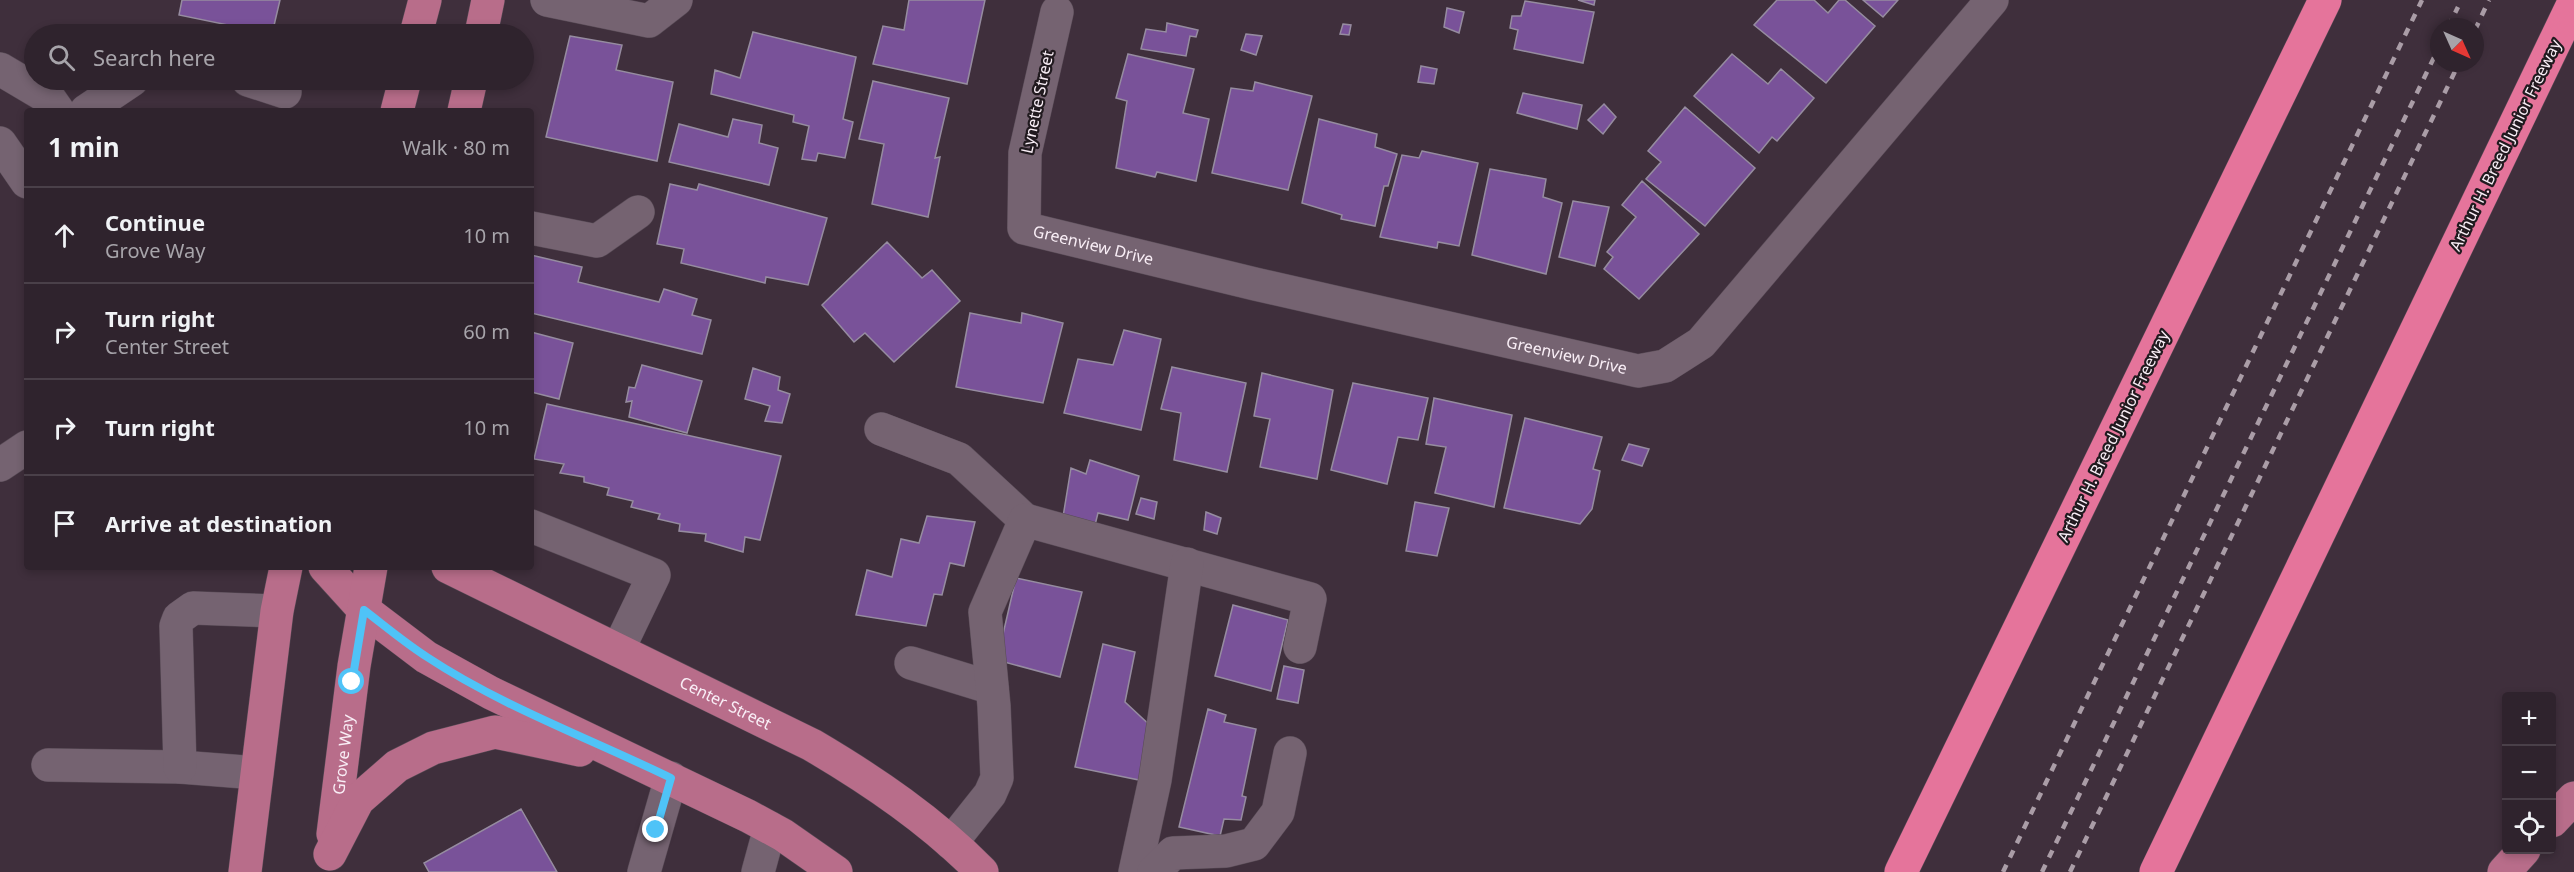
<!DOCTYPE html>
<meta charset="utf-8">
<style>
body{margin:0;font-family:"Noto Sans",sans-serif;background:#3b2f39;color:#f1f3f6}
.controls{position:absolute;right:18px;bottom:18px;display:grid;overflow:hidden;border-radius:6px;box-shadow:0 3px 9px #0003}
.controls button{width:54px;height:54px;display:grid;place-items:center;padding:0;border:0;border-bottom:2px solid #4a4049;background:#2f232d;color:#f1f3f6;font:30px sans-serif}
.compass{position:absolute;left:2430px;top:18px;width:54px;height:54px;border-radius:50%;background:#2f232d;box-shadow:0 3px 9px #0003;rotate:135deg}
.stop{position:absolute;width:18px;height:18px;margin:-14px;border:4px solid #4fc3f7;border-radius:50%;background:#fff}
.stop.end{background:#4fc3f7;border-color:#fff;box-shadow:0 2px 6px #0008}
.list{margin:0;padding:0;list-style:none}
h2{display:flex;justify-content:space-between;align-items:center;height:78px;margin:0;padding:0 24px;font-size:26px}
h2 small{font-size:20px;font-weight:400;color:#a7a4aa}
.list li{display:grid;grid-template-columns:39px 1fr auto;gap:18px;align-items:center;box-sizing:border-box;height:96px;padding:0 24px;border-top:2px solid #4a4049}
.list b{display:block;font-size:22px;white-space:nowrap}
.list p{margin:0;font-size:20px;white-space:nowrap;color:#a7a4aa}
.list em{font-size:20px;font-style:normal;color:#a7a4aa}
.icon{flex:none;width:33px;height:33px;fill:none;stroke:currentColor;stroke-width:2;stroke-linecap:round;stroke-linejoin:round}
.map{position:relative;flex:none;width:2574px;height:872px;overflow:hidden}
.search{position:absolute;background:#2f232d;box-shadow:0 3px 9px #0003;left:24px;top:24px;width:510px;height:66px;display:flex;align-items:center;gap:15px;box-sizing:border-box;padding:0 21px;border-radius:33px;color:#a7a4aa;font-size:22px}
.panel{position:absolute;background:#2f232d;box-shadow:0 3px 9px #0003;left:24px;top:108px;width:510px;height:462px;border-radius:6px}
.map>svg:first-child{display:block}
</style>
<div class="map">
<svg width="2574" height="872" viewBox="0 0 2574 872">
<rect width="100%" height="100%" fill="#3f2f3c"/>
<path fill="#795299" stroke="#968ca0" stroke-width="1.5" d="M182,0h98l-8,34 -93,-19z
M909,0h76l-18,84 -94,-20 10,-38 21,4z
M1578,0h17l-1,5z
M1777,0h37l14,13 11,-13h6l30,26 -49,57 -72,-58z
M1863,0h35l-15,17z
M1525,1l69,11 -11,51 -69,-14 4,-19 -8,-2 2,-12h9z
M1447,8l17,4 -5,21 -15,-6z
M1167,23l31,7 -2,7 -6,-1 -4,20 -45,-7 5,-20 20,3z
M1343,24l8,1 -2,10 -9,-1z
M753,32l103,25 -13,62 10,3 -8,36 -27,-5 -2,8 -14,-2 7,-33 -16,-4 1,-7 -83,-21 4,-24 25,8z
M1246,34l16,2 -6,19 -15,-5z
M570,36l52,9 -6,25 57,12 -16,79 -111,-24z
M1128,54l66,15 -11,44 26,6 -13,62 -39,-9 -2,5 -39,-9 11,-67 -11,-3z
M1732,54l36,30 13,-15 33,29 -37,43 -5,-4 -13,16 -65,-57z
M1421,66l16,3 -3,15 -16,-2z
M873,81l76,17 -14,60 5,-1 -12,60 -56,-13 12,-60 -25,-5z
M1255,82l57,14 -24,94 -76,-17 19,-85 22,3z
M1523,93l59,12 -5,24 -60,-16z
M1604,104l12,13 -13,17 -15,-14z
M1685,107l70,61 -50,58 -59,-47 15,-17 -13,-11z
M733,119l29,6 -3,18 19,5 -9,37 -100,-23 10,-38 49,13z
M1319,119l58,15 -2,13 22,7 -9,32h-4l-9,40 -34,-7 1,-4 -40,-12z
M1422,151l56,12 -19,83 -21,-4 -1,6 -57,-11 22,-82 17,3z
M1490,169l56,10 -3,18 19,6 -16,71 -74,-19z
M1642,181l57,53 -60,65 -35,-30 9,-12 -6,-5 29,-35 -14,-12z
M670,184l27,6 2,-6 128,34 -19,67 -42,-8 -1,6 -84,-20 3,-14 -27,-5z
M1573,201l36,6 -14,59 -36,-9z
M887,242l35,36 10,-8 28,31 -66,61 -29,-29 -11,9 -32,-37z
M531,255l51,12 -4,15 81,20 5,-13 33,10 -5,16 19,5 -9,34 -171,-41z
M970,313l51,10 1,-10 41,10 -20,80 -87,-16z
M1124,330l37,9 -20,91 -77,-17 14,-54 35,6z
M531,332l42,11 -14,56 -28,-7z
M642,365l60,16 -15,52 -58,-16 3,-16 -6,1 3,-15 6,1z
M1172,367l74,16 -19,89 -53,-12 7,-47 -20,-4z
M753,368l27,9 -2,13 12,4 -8,29 -17,-2 5,-15 -25,-7z
M1262,373l71,17 -16,89 -57,-12 10,-48 -16,-3z
M1353,383l75,15 -10,42 -20,-3 -11,47 -56,-14z
M1434,398l78,17 -18,92 -59,-14 11,-46 -20,-3z
M547,404l234,52 -21,84 -15,-3 -2,15 -38,-11 1,-7 -27,-3 1,-7 -22,-5 2,-5 -29,-7 2,-6 -26,-6 2,-7 -25,-6v-5l-24,-4 4,-9 -30,-5z
M1525,418l77,19 -9,32 7,2 -8,38 -12,15 -76,-16z
M1629,444l20,5 -7,17 -20,-6z
M1090,460l49,16 -11,44 -30,-7 -4,16 -32,-6 9,-55 15,6z
M1141,498l16,4 -3,17 -18,-5z
M1415,502l34,6 -12,48 -31,-5z
M1206,512l15,6 -4,16 -13,-4z
M927,516l48,6 -11,44 -14,-3 -8,32 -8,-1 -8,32 -70,-11 11,-45 25,7 9,-38 18,4z
M1016,578l66,14 -22,85 -63,-17z
M1233,605l55,15 -17,71 -56,-15z
M1103,644l32,8 -10,50 30,28 -11,51 -69,-14z
M1284,666l20,4 -6,33 -21,-4z
M1208,709l18,6 -2,7 32,7 -14,67 4,1 -5,23 -17,-1 -4,17 -41,-9z
M521,809l36,63h-128l-5,-9z"/>
<g fill="none" stroke-linecap="round" stroke-linejoin="round">
<defs>
<g id="minor">
<path d="M547,0l102,21 27,-21"/>
<path id="s1" d="M1057,12l-32,141 -1,75 231,56 383,87 27,-5 36,-23 291,-343"/>
<path d="M0,69l49,29 9,13"/>
<path d="M248,80l37,12"/>
<path d="M86,111l46,-31"/>
<path d="M0,143l27,39"/>
<path d="M531,228l66,13 41,-29"/>
<path d="M881,429l78,30 66,61"/>
<path d="M0,465l27,-18"/>
<path d="M531,526l123,49 -36,75"/>
<path d="M911,663l81,25"/>
<path d="M48,765l132,2 77,6"/>
<path d="M180,767l-4,-141 3,-8 14,-10 84,3"/>
<path d="M951,843l39,-49 7,-16 -3,-72 -9,-94 40,-92 285,79 -10,48"/>
<path d="M644,872l27,-94"/>
<path d="M758,872l12,-44"/>
<path d="M1135,872l20,-92 32,-216"/>
<path d="M1154,872l19,-19 53,-2 28,-7 24,-32 12,-59"/>
</g>
<g id="major">
<path d="M416,34l9,-34"/>
<path d="M481,34l7,-34"/>
<path d="M397,111l8,-31"/>
<path d="M464,111l7,-31"/>
<path d="M325,567l39,43 62,47 65,36 257,123 35,19 53,37"/>
<path id="s2" d="M448,567l364,178c61,36 120,76 170,127"/>
<path d="M2552,821l22,-23"/>
<path id="s3" d="M333,834l21,-168 17,-99"/>
<path d="M330,854l28,-54 39,-34 36,-18 62,-16 85,18"/>
<path d="M245,872l32,-261 9,-44"/>
<path d="M2504,872l20,-22"/>
</g>
<path id="highway" d="M1901,872l424,-872
M2156,872l418,-870"/>
</defs>
<use href="#minor" stroke="#584b56" stroke-width="34"/>
<use href="#major" stroke="#584b56" stroke-width="34"/>
<use href="#highway" stroke="#584b56" stroke-width="34"/>
<use href="#minor" stroke="#756371" stroke-width="33"/>
<use href="#major" stroke="#b86d8a" stroke-width="33"/>
<use href="#highway" stroke="#e5749b" stroke-width="33"/>
<path stroke="#aa9da7" stroke-width="4.5" stroke-dasharray="8 8" stroke-linecap="butt" d="M2448,27l10,-20
M2475,30l14,-30
M2003,872l419,-872
M2042,872l397,-825
M2070,872l389,-809"/>
</g>
<g fill="none" stroke-linecap="round" stroke-linejoin="round">
<path stroke="#4fc3f7" stroke-width="8" d="M352,682l12,-72c21,16 41,33 63,47 74,49 164,82 244,121l-15,52"/>
</g>
<g text-anchor="middle" dominant-baseline="central" stroke-width="4.5" stroke-linejoin="round" paint-order="stroke">
<g font-size="16" fill="#f9eef6" stroke="#211a1f">
<text transform="translate(1037 102) rotate(-78)">Lynette Street</text>
<text transform="translate(2505 145) rotate(-64)">Arthur H. Breed Junior Freeway</text>
<text stroke="none"><textPath href="#s1" startOffset="291">Greenview Drive</textPath></text>
<text stroke="none"><textPath href="#s1" startOffset="777">Greenview Drive</textPath></text>
<text transform="translate(2113 436) rotate(-64)">Arthur H. Breed Junior Freeway</text>
<text stroke="none"><textPath href="#s2" startOffset="309">Center Street</textPath></text>
<text stroke="none"><textPath href="#s3" startOffset="80">Grove Way</textPath></text>
</g>
</g>
</svg>
<div class="controls">
<button>+</button>
<button>−</button>
<button><svg class="icon" aria-label="locate" viewBox="0 0 24 24"><circle cx="12" cy="12" r="6"/><path d="M12 2v4M12 18v4M2 12h4M18 12h4"/></svg></button>
</div>
<svg class="compass" viewBox="-18 -18 36 36"><path d="M0-13l5 13h-10z" fill="#e53935"/><path d="M0 13l5-13h-10z" fill="#a7a4aa"/></svg>
<div class="stop" style="left:352px;top:682px"></div>
<div class="stop end" style="left:656px;top:830px"></div>
<div class="search"><svg class="icon" aria-label="search" viewBox="0 0 24 24"><circle cx="10" cy="10" r="6"/><path d="M15 15l6 6"/></svg>Search here</div>
<section class="panel">
<h2>1 min<small>Walk · 80 m</small></h2>
<ul class="list">
<li><svg class="icon" aria-label="ahead" viewBox="0 0 24 24"><path d="M12 20V5M6 11l6-6 6 6"/></svg><div><b>Continue</b><p>Grove Way</p></div><em>10 m</em></li>
<li><svg class="icon" aria-label="right" viewBox="0 0 24 24"><path d="M7 20v-9h11M14 6l5 5-5 5"/></svg><div><b>Turn right</b><p>Center Street</p></div><em>60 m</em></li>
<li><svg class="icon" aria-label="right" viewBox="0 0 24 24"><path d="M7 20v-9h11M14 6l5 5-5 5"/></svg><div><b>Turn right</b></div><em>10 m</em></li>
<li><svg class="icon" aria-label="arrive" viewBox="0 0 24 24"><path d="M6 21V4h12l-3 4 3 4H6"/></svg><div><b>Arrive at destination</b></div></li>
</ul>
</section>
</div>
